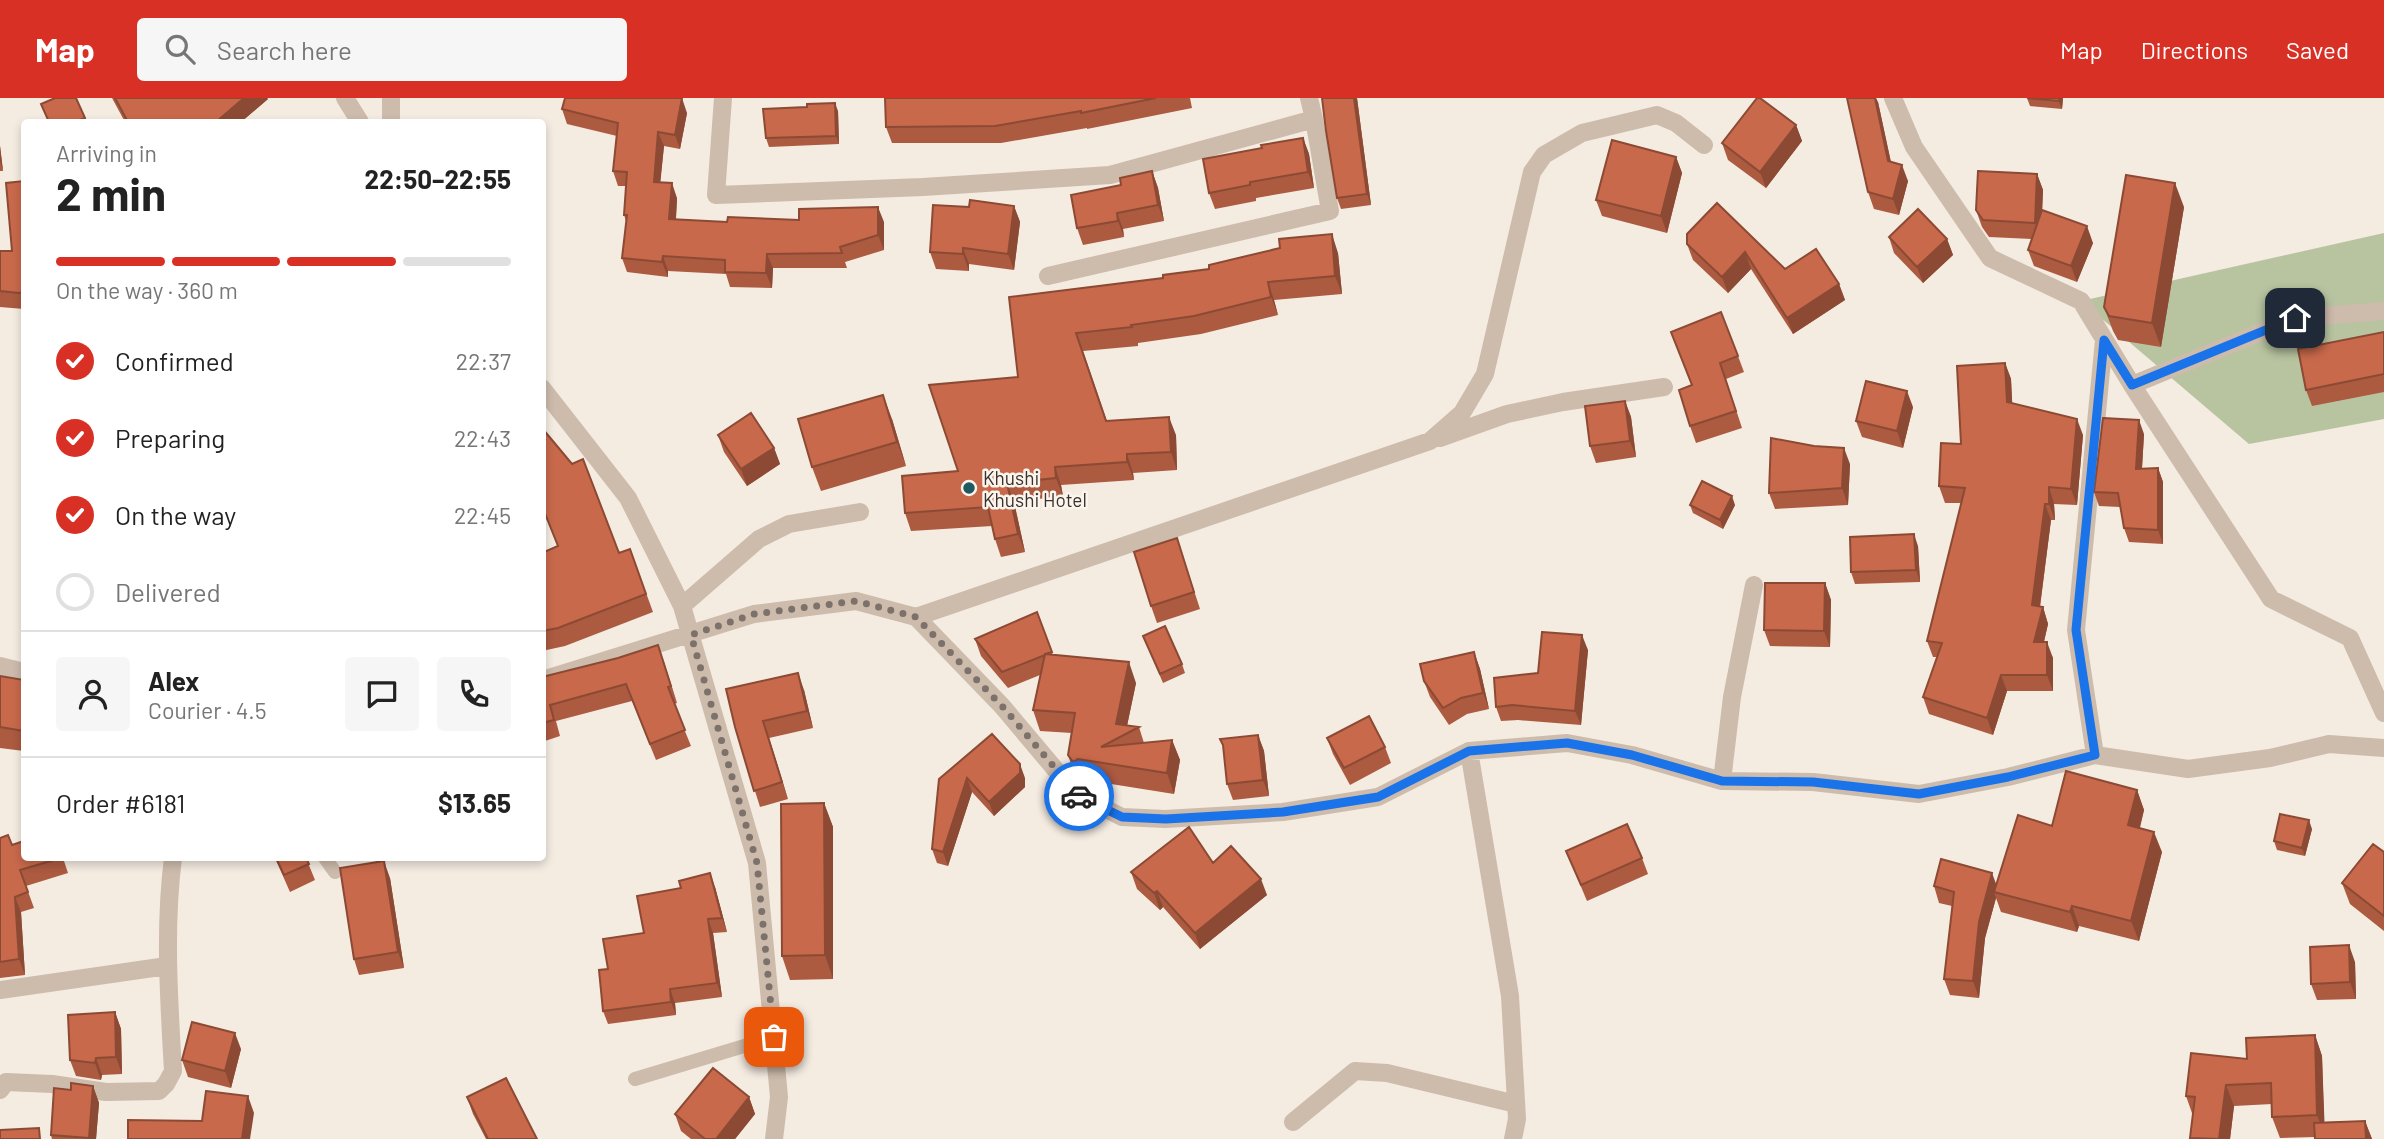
<!DOCTYPE html>
<html lang="en">
<head>
<meta charset="utf-8">
<style>
	:root { --surface:#fff; --page:#f6f6f6; --text:#222; --muted:#767676; --line:#e0e0e0; --accent:#d93025 }
	body { margin:0; font-family:Barlow,sans-serif; background:var(--page); color:var(--text); height:100vh; display:flex; flex-direction:column; font-size:26px; white-space:nowrap }
	* { box-sizing:border-box; margin:0 }
	p { font-size:23px; color:var(--muted) }
	.icon { flex:none; width:38px; height:38px; fill:none; stroke:currentColor; stroke-width:2; stroke-linecap:round; stroke-linejoin:round }
	.map { position:relative; flex:1; overflow:hidden }
	.side { position:absolute; left:21px; top:21px; width:525px; height:742px; display:flex; flex-direction:column; background:var(--surface); border-radius:7px; box-shadow:0 4px 10px #0003 }
	.side>* { flex:none }
	.pin { position:absolute; display:grid; place-items:center; width:60px; height:60px; color:#fff; margin:-30px; border-radius:14px; box-shadow:0 4px 10px #0006 }
	.courier { position:absolute; display:grid; place-items:center; width:70px; height:70px; margin:-35px; border:5px solid #1a73e8; border-radius:50%; background:#fff; color:#222; box-shadow:0 2px 9px #0007 }
	.head em { font-style:normal; font-weight:700 }
	.head div { display:flex; flex-direction:column-reverse }
	.head { display:flex; align-items:center; justify-content:space-between; height:119px; padding:0 35px }
	h1 { font-size:46px; font-weight:700; line-height:52px }
	.bar { display:grid; grid-template-columns:repeat(4,1fr); gap:10px 7px; align-content:center; height:84px; padding:0 35px }
	.bar i { height:9px; border-radius:5px; background:var(--line) }
	.bar .active { background:var(--accent) }
	.bar p { grid-column:span 4 }
	.line { display:flex; align-items:center; gap:18px; padding:0 35px; border-top:2px solid var(--line) }
	.line div { flex:1 }
	.round { display:grid; place-items:center; flex:none; width:74px; height:74px; border-radius:7px; background:var(--page) }
	ol { padding:0 35px; list-style:none }
	li { display:flex; align-items:center; gap:21px; height:77px }
	li p { margin-inline-start:auto }
	li .icon { padding:7px; border-radius:50%; background:var(--accent); color:#fff; stroke-width:4 }
	li:last-child { color:var(--muted) }
	li i { width:38px; height:38px; border:4px solid var(--line); border-radius:50% }
	header { display:flex; align-items:center; gap:42px; box-sizing:border-box; height:98px; padding:0 35px; background:var(--accent); color:#fff }
	header strong { font-size:33px }
	nav { display:flex; gap:38px; margin-inline-start:auto; font-size:24px }
	.search { width:490px; height:63px; background:var(--page); display:flex; align-items:center; gap:18px; box-sizing:border-box; padding:0 24px; border-radius:7px; color:var(--muted); font-size:26px }
	.map>svg:first-child { display:block }
	.green { fill:#b8c4a0 }
	.lines { fill:none; stroke-linecap:round; stroke-linejoin:round }
	.service { stroke:#cdbbac; stroke-width:14 }
	.minor { stroke:#cdbbac; stroke-width:18 }
	.wall { fill:#ac5a40 }
	.shaded-wall { fill:#8c4a34 }
	.building { fill:#c8694b; stroke:#8c4a34; stroke-width:2 }
	.done { stroke:#7c716b; stroke-width:7; stroke-dasharray:0 12.6 }
	.route { stroke:#1a73e8; stroke-width:9 }
	.poi-dot { fill:#1f5a5e; stroke:#fbf5ee; stroke-width:2.5 }
	.labels { text-anchor:middle; dominant-baseline:central; stroke-width:5; stroke-linejoin:round; paint-order:stroke }
	.poi-label { font-size:19px; fill:#3b302b; stroke:#fbf5ee; text-anchor:start }
</style>
</head>
<body>
<header>
<strong>Map</strong>
<div class="search"><svg class="icon" aria-label="search" viewBox="0 0 24 24"><circle cx="10" cy="10" r="6"/><path d="M15 15l6 6"/></svg>Search here</div>
<nav><a>Map</a><a>Directions</a><a>Saved</a></nav>
</header>
<div class="map">
<svg width="2384" height="1041" viewBox="0 0 2384 1041">
	<rect width="100%" height="100%" fill="#f4ebe1"/>
	<!-- green -->
	<path class="green" d="M2384,135V321L2249,346L2081,203Z"/>
	<g class="lines">
		<!-- service -->
		<path class="service" d="M325,760L335,774
			M635,981L774,939"/>
		<!-- minor -->
		<path class="minor" d="M345,0L360,24
			M723,0L716,97L923,89L1110,77L1314,21L1309,0
			M1893,0L1914,49L1990,160L2081,203L2132,287L2271,501L2350,540L2384,615
			M391,24V0
			M1048,178L1330,113L1314,21
			M2132,287L2295,220L2384,213
			M542,290L628,400L682,508L757,765L779,999L774,1041
			M1440,340L1507,316L1563,304L1664,289
			M682,508L759,441L789,426L860,414
			M916,519L1430,343L1462,315L1485,276L1532,74L1544,57L1582,35L1657,17L1676,25L1704,47
			M0,568L24,574
			M542,582L754,516L856,503L916,519L1002,608L1076,696L1122,719L1165,721L1283,714L1378,699L1469,653L1567,645L1632,657L1722,683L1813,684L1919,696L2008,679L2095,657L2188,671L2270,660L2329,646L2384,650
			M1469,653L1510,898L1517,1021L1513,1041
			M2095,657L2076,532L2104,242
			M1722,683L1732,599L1754,487
			M0,892L167,868
			M0,992L6,984L52,986L106,994L159,993L166,986L173,973C169,902 164,830 173,760
			M1293,1024L1355,973L1387,975L1516,1006"/>
	</g>
	<!-- wall -->
	<path class="wall" d="M76,0L87,24H49L41,6Z
		M112,0H267L268,1L241,24H125Z
		M885,0H1190L1192,10L1087,31V30L1001,45H892L886,29Z
		M1322,0H1357L1371,107L1341,111L1337,100Z
		M2027,0H2063L2062,11L2030,8Z
		M1878,4L1891,64L1908,83L1899,117L1874,111L1868,94Z
		M562,11L687,15L680,51L664,48L660,84L677,100L676,121L727,124H884V152L845,164L847,170H773L772,190L730,189L726,176L668,173V179L627,174L622,160L626,123L624,117L626,88H618L613,73L617,38L567,26Z
		M838,13L839,46L769,49L766,40Z
		M1796,27L1802,43L1766,90L1728,62L1722,45Z
		M1303,40L1309,56L1314,90L1256,100V103L1215,111L1209,95L1262,50Z
		M0,48L3,73H0Z
		M1676,59L1682,75L1667,135L1602,118L1596,102Z
		M1152,73L1158,90L1164,123L1123,131L1124,139L1083,147L1077,130L1121,87Z
		M2037,76L2043,92L2042,113L2093,145L2077,184L2034,168L2028,152L2032,141L1989,139L1982,129L1976,112Z
		M24,83V211L0,209V153H12Z
		M1717,105L1785,171L1839,186L1845,202L1793,236L1751,171L1728,195L1693,162L1687,146Z
		M1014,108L1020,124L1014,172L969,166V173L936,171L930,154L969,109Z
		M2184,109L2161,249L2118,242L2113,233L2104,209Z
		M1889,139L1947,141L1953,157L1923,185L1894,155Z
		M1338,155L1342,196L1274,202L1278,217L1201,236L1138,245V248L1083,253L1107,323L1176,337L1177,372L1133,375L1134,382L1061,387L1063,398L1014,404L1025,454L1001,459L995,441L992,428L911,433L905,415L958,373L1018,279L1009,199L1163,180Z
		M1671,234L1738,258L1744,274L1726,281L1742,330L1696,345L1690,328L1692,288Z
		M2384,234V294L2312,308L2306,292Z
		M2005,265L2011,281L2012,305L2083,337L2077,407L2054,406L2055,422H2051L2040,509H2043L2048,526L2044,544L2053,560V593H2007L1993,637L1929,616L1923,599L1937,559H1933L1927,543L1961,405H1945L1939,388Z
		M1625,303L1631,319L1636,359L1596,365L1590,348Z
		M1913,309L1903,350L1862,339L1856,323Z
		M892,321L906,368L821,393L812,369Z
		M2144,336L2142,371L2158,370L2163,384V446L2129,444L2124,430L2120,409L2099,408L2094,394Z
		M718,337L774,350L780,366L747,388L724,354Z
		M1850,366L1848,407L1775,411L1769,395Z
		M1690,407H1735L1723,431L1693,415Z
		M1177,440L1200,511L1157,525L1151,508Z
		M557,448L619,455L630,451L653,514L565,548L542,553V455Z
		M1918,448L1920,484L1855,486L1851,474Z
		M1825,485L1831,502L1830,549L1770,548L1764,532Z
		M1037,514L1053,557L1136,585L1127,628L1139,629L1144,645L1172,642L1180,662L1174,696L1086,682L1081,684L1075,678L1068,657L1072,635L1040,633L1033,612L1040,577L1008,590L981,558L975,541Z
		M1143,538L1182,566L1185,575L1163,585Z
		M658,547L677,605L674,606L691,648L656,662L632,603L556,623L560,638L542,644V579L618,560Z
		M1588,552L1581,627L1518,622L1501,623L1496,609L1538,575Z
		M1474,554L1480,571L1489,611L1467,616L1449,627L1430,599L1424,583Z
		M0,578L24,582V653L0,650Z
		M804,592L813,630L769,640L788,701L760,709L735,629Z
		M1258,637L1264,653L1269,698L1233,702L1227,686Z
		M1327,640L1385,649L1391,665L1350,687L1333,656Z
		M1025,680V689L994,718L972,694L948,768L937,765L932,751L939,681Z
		M2137,692L2144,712L2140,730L2162,754L2139,843L2079,828L2077,834L2001,814L1996,800L1985,840L1979,900L1950,897L1944,881L1952,808L1939,805L1934,788L1996,786L2052,728Z
		M824,705L833,729V881L790,882L782,858Z
		M2312,731L2305,758L2277,752L2274,743Z
		M0,740L12,747L63,760L68,775L26,788L34,810L21,814L25,877L0,880Z
		M1566,753L1642,760L1648,776L1587,803Z
		M2384,754V833L2350,806L2342,785Z
		M275,760H306L315,782L290,794Z
		M1213,765L1267,797L1200,851L1163,809L1160,812L1137,791L1131,774Z
		M390,780L404,870L359,877L354,861Z
		M715,789L727,834L713,835L722,899L675,905L676,917L608,926L603,913L644,835Z
		M2355,864L2356,901L2317,902L2311,886Z
		M115,914L121,931L122,976L102,977L101,982L76,978L70,962Z
		M2315,937L2322,958L2324,1024L2365,1023L2372,1041H2315V1039L2280,1040L2272,1019V1006L2234,1008L2230,1041H2191L2193,1018L2186,998L2247,961Z
		M241,951L231,990L188,979L182,962Z
		M93,988L99,1005L96,1041H52L51,1037L71,992Z
		M467,999L537,1041H486L473,1016Z
		M749,999L755,1016L735,1041H691L681,1033L675,1016Z"/>
	<!-- shaded-wall -->
	<path class="shaded-wall" d="M244,0H267L268,1L241,24H216Z
		M682,0L687,15L680,51L675,37Z
		M1354,0H1357L1371,107L1367,96Z
		M1875,0H1876L1878,4L1894,79L1888,63Z
		M2059,0H2063L2062,11L2059,3Z
		M835,5L838,13L839,46L836,38Z
		M1796,27L1802,43L1766,90L1760,74Z
		M658,34L664,48L659,98L654,84Z
		M1303,40L1309,56L1314,90L1308,74Z
		M0,48L3,73L0,63Z
		M1676,59L1682,75L1667,135L1661,118Z
		M1902,67L1908,83L1899,117L1893,101Z
		M1152,73L1158,90L1164,123L1158,107Z
		M2037,76L2043,92L2041,141L2035,125Z
		M672,85L677,100L675,136L669,121Z
		M2175,85L2184,109L2161,249L2152,225Z
		M1014,108L1020,124L1014,172L1008,156Z
		M878,109L884,124V152L878,137Z
		M1117,115L1123,131L1124,139L1118,123Z
		M2087,128L2093,145L2077,184L2071,168Z
		M1332,136L1338,155L1342,196L1335,178Z
		M1947,141L1953,157L1923,185L1917,169Z
		M963,150L969,166V173L963,156Z
		M1745,154L1751,171L1728,195L1722,179Z
		M767,156L773,170L772,190L766,175Z
		M663,158L668,173V179L662,164Z
		M1268,184L1274,202L1278,217L1271,199Z
		M1839,186L1845,202L1793,236L1787,220Z
		M2005,265L2011,281L2013,320L2007,304Z
		M1907,293L1913,309L1903,350L1897,333Z
		M883,297L892,321L906,368L897,344Z
		M1625,303L1631,319L1636,359L1630,343Z
		M1169,319L1176,337L1177,372L1171,354Z
		M2077,321L2083,337L2077,407L2071,391Z
		M2139,322L2144,336L2141,386L2136,371Z
		M774,350L780,366L747,388L741,371Z
		M1844,350L1850,366L1848,407L1842,390Z
		M1127,356L1133,375L1134,382L1127,364Z
		M1055,369L1061,387L1063,398L1056,380Z
		M2158,370L2163,384V446L2158,432Z
		M1007,385L1014,404L1025,454L1018,436Z
		M2049,389L2054,406L2055,422L2049,406Z
		M1732,398L1735,407L1723,431L1720,422Z
		M2045,406L2051,422L2038,523L2032,507Z
		M1914,436L1918,448L1920,484L1916,472Z
		M1825,485L1831,502L1830,549L1824,533Z
		M2043,509L2048,526L2040,560L2034,544Z
		M1582,537L1588,552L1581,627L1575,613Z
		M2047,544L2053,560V593L2047,577Z
		M658,547L664,564L677,605L671,588Z
		M1474,554L1480,571L1489,611L1483,595Z
		M1129,564L1136,585L1125,637L1116,626Z
		M798,575L804,592L813,630L807,613Z
		M2001,577L2007,593L1993,637L1987,620Z
		M763,623L769,640L788,701L782,684Z
		M1258,637L1264,653L1269,698L1263,682Z
		M1172,642L1180,662L1174,696L1167,675Z
		M1020,666L1025,680V689L994,718L989,704Z
		M967,680L972,694L948,768L943,754Z
		M2137,692L2144,712L2135,747L2128,727Z
		M824,705L833,729V881L825,857Z
		M2309,722L2312,731L2305,758L2302,750Z
		M2154,734L2162,754L2139,843L2131,823Z
		M384,763L390,780L404,870L398,854Z
		M710,775L715,789L727,834L722,820Z
		M1992,775L1998,791L1994,794L1996,800L1985,840L1979,900L1973,883L1979,824Z
		M1261,781L1267,797L1200,851L1195,835Z
		M1157,793L1163,809L1160,812L1154,795Z
		M15,799L21,814L25,877L19,861Z
		M2072,808L2079,828L2077,834L2070,814Z
		M708,821L713,835L722,899L717,885Z
		M2349,847L2355,864L2356,901L2350,884Z
		M670,891L675,905L676,917L671,904Z
		M115,914L121,931L122,976L116,959Z
		M235,935L241,951L231,990L225,973Z
		M2315,937L2322,958L2325,1038L2317,1017Z
		M96,960L102,977L101,982L95,965Z
		M2226,987L2234,1008L2230,1041H2219Z
		M93,988L99,1005L96,1041H89Z
		M248,998L254,1015L250,1041H242Z
		M749,999L755,1016L735,1041H716Z
		M2365,1023L2372,1041H2366Z"/>
	<!-- building -->
	<path class="building" d="M55,0H76L85,20L75,24H49L41,6Z
		M115,0H244L216,24H128Z
		M565,0H682L675,37L658,34L654,84L672,85L669,121L727,124L728,119L799,122V111L878,109V137L840,149L842,155L767,156L766,175L725,174V162L663,158L662,164L622,160L627,117H624L627,74L613,73L618,25L562,11Z
		M885,0H1156L1081,15V13L995,28L886,29Z
		M1322,0H1354L1367,96L1337,100L1326,33Z
		M1757,0H1760L1796,27L1760,74L1722,45Z
		M1847,0H1875L1888,63L1902,67L1893,101L1868,94Z
		M2027,0H2059V3Z
		M835,5L836,38L766,40L763,11L807,9V6Z
		M1303,40L1308,74L1250,84V87L1209,95L1203,61L1262,50L1261,47Z
		M1612,42L1676,59L1661,118L1596,102Z
		M1152,73L1158,107L1117,115L1118,123L1077,130L1071,97L1121,87L1120,80Z
		M1978,73L2037,76L2035,125L1983,122L1976,112Z
		M2126,77L2175,85L2152,225L2109,218L2104,209Z
		M24,83V194L19,195L0,193V153H12L6,85Z
		M970,102L1014,108L1008,156L963,150V156L930,154L933,107L969,109Z
		M1717,105L1785,171L1816,151L1839,186L1787,220L1745,154L1722,179L1687,146V136Z
		M1918,111L1947,141L1917,169L1889,139Z
		M2042,112L2087,128L2071,168L2028,152Z
		M1332,136L1335,178L1268,184L1271,199L1194,218L1131,227L1132,229L1076,235L1106,323L1169,319L1171,354L1127,356V364L1055,369L1056,380L1007,385L1018,436L995,441L988,409L905,415L902,378L958,373L929,287L1018,279L1009,199L1163,180V177L1209,171V167L1280,150L1279,141Z
		M1721,214L1738,258L1720,265L1736,313L1690,328L1679,292L1692,287L1671,234Z
		M2384,234V276L2306,292L2298,251Z
		M2005,265L2007,304L2077,321L2071,391L2049,389V406H2045L2032,507L2043,509L2034,544H2047V577H2001L1987,620L1923,599L1942,545L1927,543L1965,390L1939,388L1941,345L1961,346L1957,268Z
		M1866,283L1907,293L1897,333L1856,323Z
		M883,297L897,344L812,369L798,321Z
		M1625,303L1630,343L1590,348L1585,308Z
		M751,315L774,350L741,371L718,337Z
		M2103,320L2139,322L2136,371L2158,370V432L2124,430L2118,395L2094,394Z
		M542,330L572,366L583,361L619,455L630,451L646,496L558,530L542,533V455L558,448L542,408Z
		M1771,340L1814,348L1844,350L1842,390L1769,395Z
		M1702,383L1732,398L1720,422L1690,407Z
		M1914,436L1916,472L1851,474L1850,439Z
		M1177,440L1194,494L1151,508L1134,454Z
		M1765,485H1825L1824,533L1764,532Z
		M1037,514L1052,554L1045,556V557L1002,574L975,541Z
		M1165,528L1182,566L1160,576L1143,538Z
		M1542,534L1582,537L1575,613L1512,607L1496,609L1494,580L1538,575Z
		M658,547L671,588L668,589L685,632L650,646L626,586L550,607L554,622L542,625V579L618,560Z
		M1474,554L1483,595L1461,600L1443,610L1424,583L1420,566Z
		M1045,556L1129,564L1116,626L1139,629L1101,649L1172,642L1167,675L1078,661L1073,664L1068,657L1075,615L1033,612Z
		M798,575L807,613L763,623L782,684L754,693L735,629L726,591Z
		M0,578L24,582V633L0,629Z
		M1369,618L1385,649L1344,670L1327,640Z
		M992,636L1020,666V675L989,704L967,680L943,754L932,751L939,681Z
		M1258,637L1263,682L1227,686L1223,647L1220,641Z
		M2066,673L2137,692L2128,727L2154,734L2131,823L2072,808L2070,814L1994,794L2018,717L2052,728Z
		M824,705L825,857L782,858L781,706Z
		M2280,716L2309,722L2302,750L2274,743Z
		M1627,726L1642,760L1581,787L1566,753Z
		M1189,729L1213,765L1231,748L1261,781L1195,835L1157,793L1154,795L1131,774Z
		M8,737L12,747L24,743V760H61L20,772L28,794L15,799L19,861L0,864V740Z
		M2373,746L2384,754V818L2342,785Z
		M276,760H306L309,766L284,777Z
		M1941,761L1992,775L1979,824L1973,883L1944,881L1954,794L1934,788Z
		M384,763L398,854L354,861L340,770Z
		M710,775L722,820L708,821L717,885L670,891L671,904L603,913L599,872L608,871L603,841L644,835L637,798L681,790L679,783Z
		M2349,847L2350,884L2311,886L2310,849Z
		M115,914L116,959L96,960L95,965L70,962L68,917Z
		M192,924L235,935L225,973L182,962Z
		M2315,937L2317,1017L2272,1019L2271,985L2226,987L2219,1041L2190,1040L2195,999L2186,998L2191,955L2247,961L2246,940Z
		M713,970L749,999L716,1041H705L675,1016Z
		M506,980L537,1041H488L467,999Z
		M71,985L93,988L89,1040L51,1037L54,990L71,992Z
		M206,993L248,998L242,1041H128V1022L202,1023Z
		M2365,1023L2366,1041H2315L2314,1025Z
		M39,1030L40,1041H0V1032Z"/>
	<g class="lines">
		<!-- done -->
		<path class="done" d="M774,939L757,765L691,537L754,516L856,503L916,519L1002,608L1079,698"/>
		<!-- route -->
		<path class="route" d="M1079,698L1122,719L1166,721L1283,714L1378,699L1469,653L1567,645L1632,657L1722,683L1813,684L1919,696L2008,679L2095,657L2076,532L2104,242L2132,287L2295,220"/>
	</g>
	<!-- markers -->
	<circle class="poi-dot" cx="969" cy="390" r="7"/>
	<g class="labels">
		<!-- poi labels -->
		<g class="poi-label">
			<text x="983" y="379">Khushi<tspan x="983" dy="22">Khushi Hotel</tspan></text>
		</g>
	</g>
</svg>
<div class="pin" style="left:774px;top:939px;background:#ea580c"><svg class="icon" aria-label="bag" viewBox="0 0 24 24"><path d="M5 8h14l-1 12H6zM9 8a3 3 0 0 1 6 0"/></svg></div>
<div class="pin" style="left:2295px;top:220px;background:#1f2937"><svg class="icon" aria-label="home" viewBox="0 0 24 24"><path d="M3 11l9-7 9 7M6 9v11h12V9"/></svg></div>
<div class="courier" style="left:1079px;top:698px"><svg class="icon" aria-label="car" viewBox="0 0 24 24"><path d="M5 17H2v-5l4-1 3-4h7l3 4 3 1v5h-3M9 17h6M6 11h13"/><circle cx="7" cy="17" r="2"/><circle cx="17" cy="17" r="2"/></svg></div>
<section class="side">
<div class="head"><div><h1>2 min</h1><p>Arriving in</p></div><em>22:50–22:55</em></div>
<div class="bar"><i class="active"></i><i class="active"></i><i class="active"></i><i></i><p>On the way · 360 m</p></div>
<ol>
<li><svg class="icon" aria-label="check" viewBox="0 0 24 24"><path d="M5 12l5 5 9-10"/></svg>Confirmed<p>22:37</p></li>
<li><svg class="icon" aria-label="check" viewBox="0 0 24 24"><path d="M5 12l5 5 9-10"/></svg>Preparing<p>22:43</p></li>
<li><svg class="icon" aria-label="check" viewBox="0 0 24 24"><path d="M5 12l5 5 9-10"/></svg>On the way<p>22:45</p></li>
<li><i></i>Delivered</li>
</ol>
<div class="line" style="height:126px"><a class="round"><svg class="icon" aria-label="person" viewBox="0 0 24 24"><circle cx="12" cy="8" r="4"/><path d="M4 21q1-7 8-7t8 7"/></svg></a><div><b>Alex</b><p>Courier · 4.5</p></div><a class="round"><svg class="icon" aria-label="chat" viewBox="0 0 24 24"><path d="M4 5h16v11H9l-5 4z"/></svg></a><a class="round"><svg class="icon" aria-label="phone" viewBox="0 0 24 24"><path d="M5 4h4l2 5-3 2q2 4 5 5l2-3 5 2v4C11 20 4 13 5 4z"/></svg></a></div>
<div class="line" style="height:91px"><div>Order #6181</div><b>$13.65</b></div>
</section>
</div>
</body>
</html>
